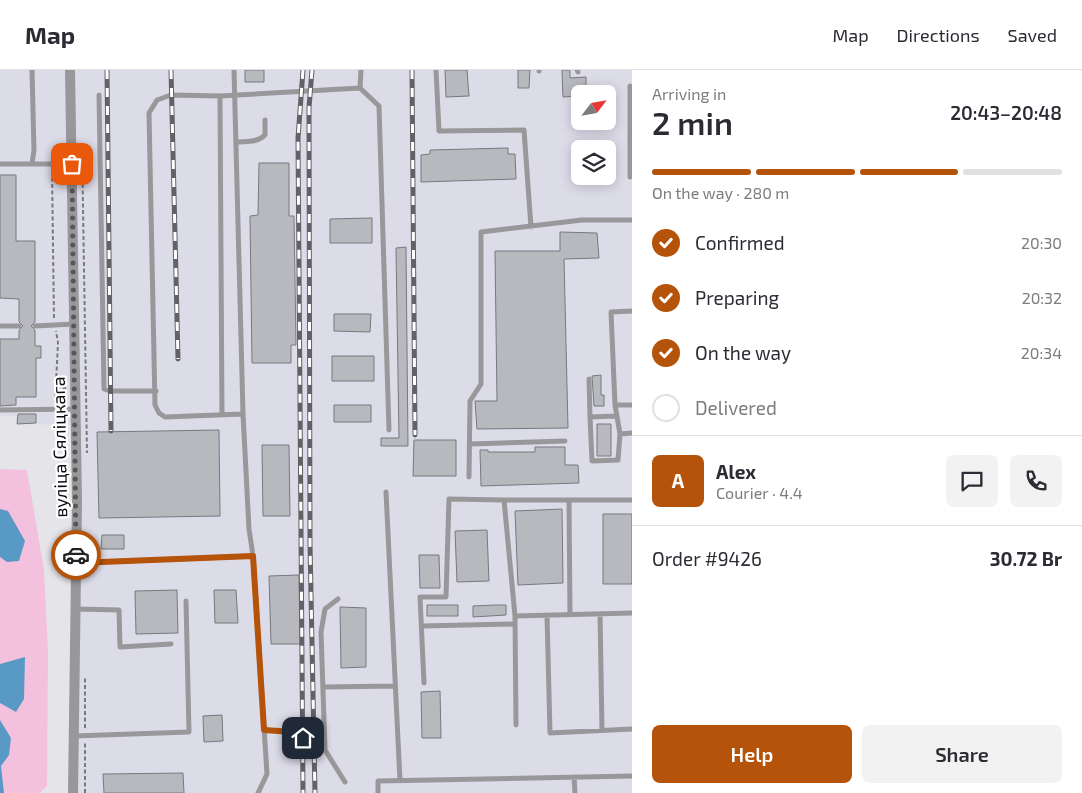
<!DOCTYPE html>
<html lang="en">
<head>
<meta charset="utf-8">
<style>
	:root { --surface:#fff; --page:#f2f2f3; --text:#2b2b33; --muted:#7c7c81; --line:#e1e1e2; --accent:#b45309 }
	body { margin:0; font-family:"Exo 2",sans-serif; background:var(--page); color:var(--text); height:100vh; display:flex; flex-direction:column; font-size:19px; white-space:nowrap }
	* { box-sizing:border-box; margin:0 }
	p { font-size:16px; color:var(--muted) }
	.icon { flex:none; width:28px; height:28px; fill:none; stroke:currentColor; stroke-width:2; stroke-linecap:round; stroke-linejoin:round }
	.map { position:relative; flex:1; overflow:hidden }
	.details { display:flex; flex-direction:column; background:var(--surface); width:450px }
	.details>* { flex:none }
	.needle { width:32px; rotate:59deg }
	.fabs { position:absolute; left:571px; top:15px; display:grid; gap:10px }
	.fabs a { display:grid; place-items:center; width:45px; height:45px; border-radius:8px; background:var(--surface); box-shadow:0 2px 12px #0003; font-size:25px }
	.pin { position:absolute; display:grid; place-items:center; width:42px; height:42px; color:#fff; margin:-21px; border-radius:10px; box-shadow:0 2px 8px #0006 }
	.courier { position:absolute; display:grid; place-items:center; width:50px; height:50px; margin:-25px; border:4px solid #b45309; border-radius:50%; background:#fff; color:#222; box-shadow:0 1px 6px #0007 }
	.headline em { font-style:normal; font-weight:600 }
	.headline div { display:flex; flex-direction:column-reverse }
	.headline { display:flex; align-items:center; justify-content:space-between; height:85px; padding:0 20px }
	h1 { font-size:32px; font-weight:600; line-height:38px }
	.bar { display:grid; grid-template-columns:repeat(4,1fr); gap:8px 5px; align-content:center; height:60px; padding:0 20px }
	.bar i { height:6px; border-radius:4px; background:var(--line) }
	.bar .on { background:var(--accent) }
	.bar p { grid-column:span 4 }
	.line { display:flex; align-items:center; gap:12px; padding:0 20px; border-top:1px solid var(--line) }
	.line div { flex:1 }
	.round { display:grid; place-items:center; flex:none; width:52px; height:52px; border-radius:8px; background:var(--page) }
	ol { padding:0 20px; list-style:none }
	li { display:flex; align-items:center; gap:15px; height:55px }
	li p { margin-inline-start:auto }
	li .icon { padding:5px; border-radius:50%; background:var(--accent); color:#fff; stroke-width:4 }
	li:last-child { color:var(--muted) }
	li i { width:28px; height:28px; border:2px solid var(--line); border-radius:50% }
	.action { display:flex; gap:10px; margin-top:auto; padding:10px 20px }
	.action a { flex:1; height:58px; border-radius:8px; background:var(--accent); color:#fff; font-size:20px; font-weight:600; line-height:58px; text-align:center }
	.action a+a { background:var(--page); color:var(--text) }
	header { display:flex; align-items:center; gap:30px; box-sizing:border-box; height:70px; padding:0 25px; background:var(--surface); border-bottom:1px solid var(--line) }
	header strong { font-size:24px }
	nav { display:flex; gap:28px; margin-inline-start:auto; font-size:18px }
	main { display:flex; flex:1; min-height:0 }
	.map>svg:first-child { display:block }
	.built { fill:#dcdbe8; fill-rule:evenodd }
	.green { fill:#f3c1de }
	.water { fill:#5999c6 }
	.building { fill:#b7b9be; stroke:#77797d }
	.lines { fill:none; stroke-linecap:round; stroke-linejoin:round }
	.path { stroke:#79797d; stroke-width:2; stroke-dasharray:4 2.5; stroke-linecap:butt }
	.service { stroke:#999799; stroke-width:5 }
	.minor { stroke:#999799; stroke-width:10 }
	.rail-casing { stroke:#626266; stroke-width:5 }
	.rail { stroke:#fff; stroke-width:3; stroke-dasharray:9; stroke-linecap:butt }
	.done { stroke:#57575a; stroke-width:5; stroke-dasharray:0 9 }
	.route { stroke:#b45309; stroke-width:6 }
	.labels { text-anchor:middle; dominant-baseline:central; stroke-width:4.5; stroke-linejoin:round; paint-order:stroke }
	.street-label { font-size:18px; fill:#0b0b0d; stroke:#fff }
</style>
</head>
<body>
<header>
<strong>Map</strong>
<nav><a>Map</a><a>Directions</a><a>Saved</a></nav>
</header>
<main>
<div class="map">
<svg width="632" height="723" viewBox="0 0 632 723">
	<rect width="100%" height="100%" fill="#e4e4e9"/>
	<!-- built -->
	<path class="built" d="M0,0H632V723H77L80,355L17,354V346H0ZM580,24H608V51H580ZM580,79H608V106H580Z"/>
	<!-- green -->
	<path class="green" d="M0,399L27,400L44,500L48,581L47,716L40,723H0Z"/>
	<!-- water -->
	<path class="water" d="M0,439L8,441L25,471L19,491L7,492L0,487Z
		M25,587L24,629L16,642L0,633V594Z
		M0,650L11,668L9,685L1,696L4,723H0Z"/>
	<!-- building -->
	<path class="building" d="M245,0H264V12H245Z
		M445,0H467L469,26L446,27Z
		M518,0H530L529,18H518Z
		M562,0H570V8L586,7V24H580V26L563,27Z
		M508,78V84H515L516,109L421,112V85L430,84V80Z
		M259,93H289V146H294L296,275H291V293H252L250,146L258,145Z
		M0,105H16V171H35V252L31,256L35,260V276H41V288H36V327H16V335L0,336V269H19V260L23,256L19,252V229L0,228Z
		M372,148V173H330V149Z
		M560,162L597,163L599,188L564,189L568,358L477,359L475,331H497L495,181H560Z
		M406,177L408,376H381V368H399L396,178Z
		M334,244H371L370,262L334,261Z
		M332,286H374V311H332Z
		M601,305V325H604V336H594L592,306Z
		M334,335H371V352H334Z
		M18,344H36V353L17,354Z
		M597,354H611V386H597Z
		M219,360L220,446L99,448L97,362Z
		M414,370H456V406H413Z
		M262,375H289L290,446H263Z
		M535,377H565V395H578L579,413L481,416L480,380H488V382H535Z
		M562,439L563,513L518,515L515,441Z
		M603,444H632V514H603Z
		M487,460L489,511L457,512L455,461Z
		M102,465H124V479H101Z
		M419,485H439L440,518H420Z
		M299,505L300,574H271L269,506Z
		M177,520L178,563L136,564L135,521Z
		M214,520H236L238,553H215Z
		M427,535H458V546H427Z
		M496,535H506V545L473,547V536Z
		M340,537L366,538V597L341,598Z
		M440,621L441,668H422L421,622Z
		M222,645L223,671L204,672L203,646Z
		M183,703L184,723H104L103,704Z"/>
	<g class="lines">
		<!-- path -->
		<path class="path" d="M82,75L87,383
			M52,101L54,249
			M56,318H66
			M55,333L58,273L56,261
			M85,658V608
			M85,723V673"/>
		<!-- service -->
		<path class="service" d="M32,0L34,80L32,94
			M436,0L439,61L524,60L531,157
			M539,0V1
			M577,0L578,2
			M630,16V107L632,106
			M360,18L361,0
			M99,25L104,319L110,321H156
			M220,26L222,345
			M236,72C247,71 257,73 265,65V50
			M0,94H72
			M632,241L611,242L615,335L620,364L632,363
			M0,256H19
			M35,256L74,254
			M589,309L590,347
			M615,335H632
			M0,340L75,339
			M243,344L165,347L159,343L155,335L149,43L157,30L171,25L220,26L360,18L379,36L389,360
			M616,346L590,347L592,391L618,390L620,364
			M470,374L565,371
			M469,407L470,331L481,314V162L582,150H632
			M386,422L400,711
			M569,430L570,545
			M632,430H504L515,546L632,543
			M253,486L267,704L258,723
			M77,493L253,486L249,459L243,344L234,0
			M76,539L119,540L120,577L171,574
			M600,544L602,660
			M547,545L550,663L632,659
			M515,546L516,655
			M422,556L515,554
			M424,613L420,527H446L449,429L504,430
			M323,617L395,616
			M264,660L293,662L325,680L345,712
			M74,666L189,662L186,531
			M325,680L321,562L325,539L338,529
			M574,707L575,723
			M378,723V711L632,706"/>
		<!-- minor -->
		<path class="minor" d="M70,0L77,430L73,723"/>
		<defs>
			<path id="rail" d="M107,0L111,361
				M171,0L178,289
				M303,0L298,68L303,723
				M312,0L309,38L310,474L315,723
				M412,0L415,365"/>
		</defs>
		<!-- rail casing -->
		<use href="#rail" class="rail-casing"/>
		<!-- rail -->
		<use href="#rail" class="rail"/>
	</g>
	<g class="lines">
		<!-- done -->
		<path class="done" d="M72,94L76,485"/>
		<!-- route -->
		<path class="route" d="M76,485V493L253,486L264,660L293,662L303,668"/>
	</g>
	<g class="labels">
		<!-- street labels -->
		<g class="street-label">
			<text transform="translate(59 377) rotate(-91)">вуліца Сяліцкага</text>
		</g>
	</g>
</svg>
<div class="fabs">
<a><svg class="needle" viewBox="-14 -14 28 28"><path d="M0-13l5 13h-10z" fill="#e53935"/><path d="M0 13l5-13h-10z" fill="#7c7c81"/></svg></a>
<a><svg class="icon" aria-label="layers" viewBox="0 0 24 24"><path d="M12 4l9 5-9 5-9-5zM3 14l9 5 9-5"/></svg></a>
</div>
<div class="pin" style="left:72px;top:94px;background:#ea580c"><svg class="icon" aria-label="bag" viewBox="0 0 24 24"><path d="M5 8h14l-1 12H6zM9 8a3 3 0 0 1 6 0"/></svg></div>
<div class="pin" style="left:303px;top:668px;background:#1f2937"><svg class="icon" aria-label="home" viewBox="0 0 24 24"><path d="M3 11l9-7 9 7M6 9v11h12V9"/></svg></div>
<div class="courier" style="left:76px;top:485px"><svg class="icon" aria-label="car" viewBox="0 0 24 24"><path d="M5 17H2v-5l4-1 3-4h7l3 4 3 1v5h-3M9 17h6M6 11h13"/><circle cx="7" cy="17" r="2"/><circle cx="17" cy="17" r="2"/></svg></div>
</div>
<section class="details">
<div class="headline"><div><h1>2 min</h1><p>Arriving in</p></div><em>20:43–20:48</em></div>
<div class="bar"><i class="on"></i><i class="on"></i><i class="on"></i><i></i><p>On the way · 280 m</p></div>
<ol>
<li><svg class="icon" aria-label="check" viewBox="0 0 24 24"><path d="M5 12l5 5 9-10"/></svg>Confirmed<p>20:30</p></li>
<li><svg class="icon" aria-label="check" viewBox="0 0 24 24"><path d="M5 12l5 5 9-10"/></svg>Preparing<p>20:32</p></li>
<li><svg class="icon" aria-label="check" viewBox="0 0 24 24"><path d="M5 12l5 5 9-10"/></svg>On the way<p>20:34</p></li>
<li><i></i>Delivered</li>
</ol>
<div class="line" style="height:90px"><b class="round" style="background:var(--accent);color:#fff">A</b><div><b>Alex</b><p>Courier · 4.4</p></div><a class="round"><svg class="icon" aria-label="chat" viewBox="0 0 24 24"><path d="M4 5h16v11H9l-5 4z"/></svg></a><a class="round"><svg class="icon" aria-label="phone" viewBox="0 0 24 24"><path d="M5 4h4l2 5-3 2q2 4 5 5l2-3 5 2v4C11 20 4 13 5 4z"/></svg></a></div>
<div class="line" style="height:65px"><div>Order #9426</div><b>30.72 Br</b></div>
<div class="action"><a>Help</a><a>Share</a></div>
</section>
</main>
</body>
</html>
